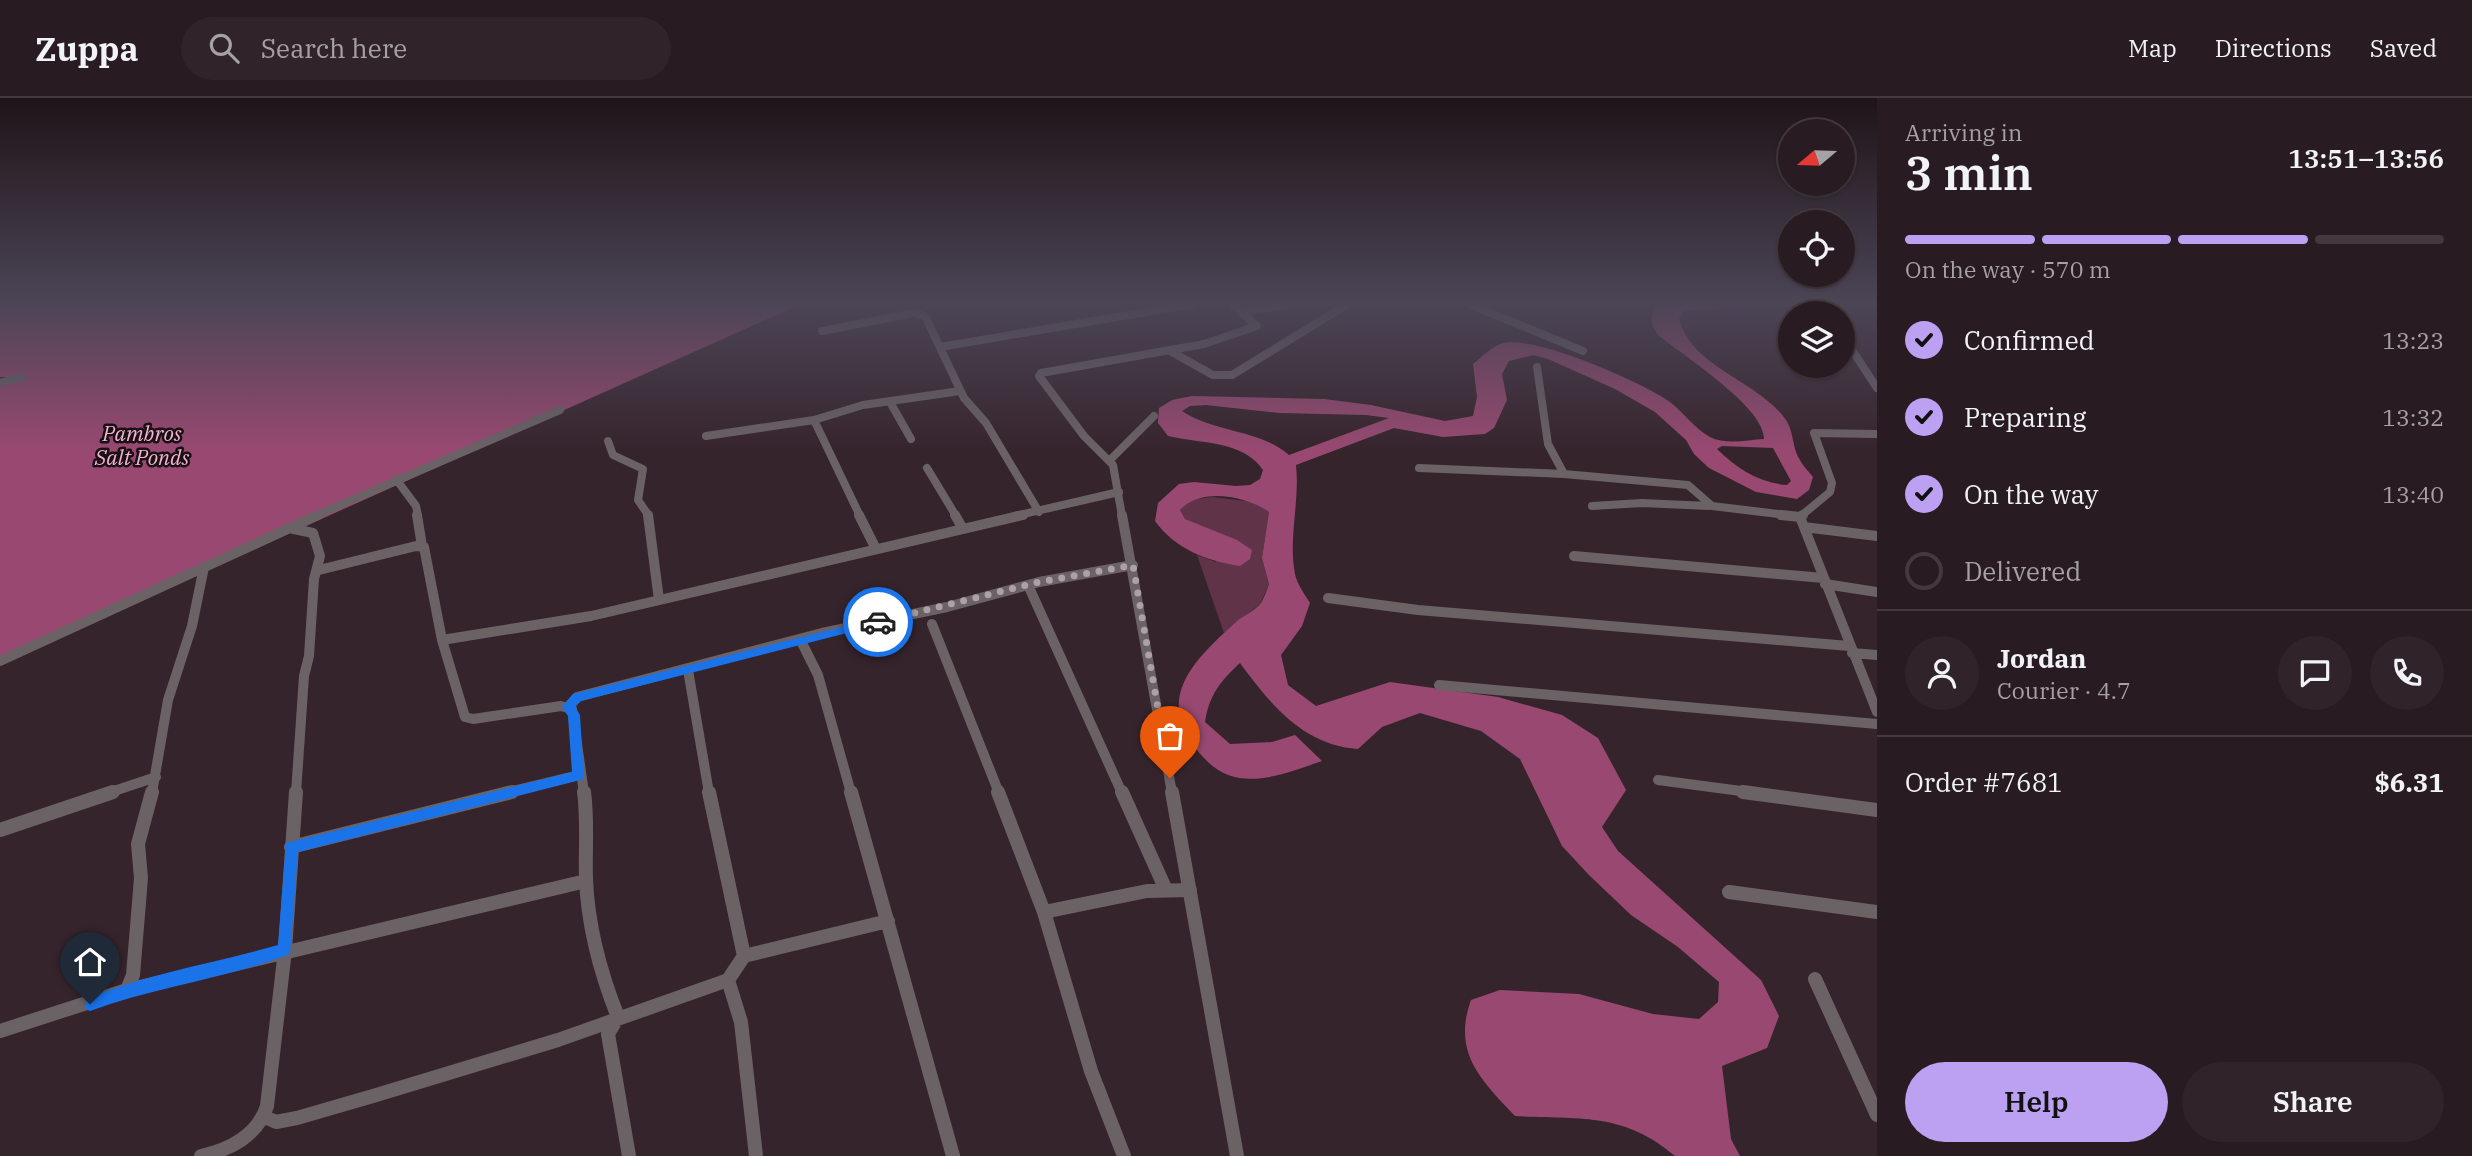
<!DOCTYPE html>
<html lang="en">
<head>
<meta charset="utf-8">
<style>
	:root { --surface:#281b21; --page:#30242a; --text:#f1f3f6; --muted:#a5a1a5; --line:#44393f; --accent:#bca0f2 }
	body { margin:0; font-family:"IBM Plex Serif",serif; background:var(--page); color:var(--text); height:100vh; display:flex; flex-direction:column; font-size:26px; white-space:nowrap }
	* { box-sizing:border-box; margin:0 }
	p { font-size:23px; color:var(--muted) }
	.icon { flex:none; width:38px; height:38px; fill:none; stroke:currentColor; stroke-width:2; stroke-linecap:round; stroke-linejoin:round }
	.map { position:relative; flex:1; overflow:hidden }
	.panel { display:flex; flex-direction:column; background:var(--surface); width:595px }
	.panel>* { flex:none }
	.needle { width:46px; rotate:251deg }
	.controls { position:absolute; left:1778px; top:21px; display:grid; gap:14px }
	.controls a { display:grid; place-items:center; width:77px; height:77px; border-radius:50%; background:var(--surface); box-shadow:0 2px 5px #0004,0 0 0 2px var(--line); font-size:35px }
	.pin { position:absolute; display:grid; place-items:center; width:60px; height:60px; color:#fff; margin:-72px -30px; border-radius:50% 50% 50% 0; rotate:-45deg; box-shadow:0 0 7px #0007 }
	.pin .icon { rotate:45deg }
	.courier { position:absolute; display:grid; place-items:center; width:70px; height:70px; margin:-35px; border:5px solid #1a73e8; border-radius:50%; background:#fff; color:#222; box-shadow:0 2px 9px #0007 }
	.headline em { font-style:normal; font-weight:600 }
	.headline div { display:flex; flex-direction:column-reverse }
	.headline { display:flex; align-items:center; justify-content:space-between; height:119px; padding:0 28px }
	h1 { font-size:46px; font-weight:600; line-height:52px }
	.bar { display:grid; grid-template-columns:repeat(4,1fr); gap:10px 7px; align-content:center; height:84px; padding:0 28px }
	.bar i { height:9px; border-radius:5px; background:var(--line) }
	.bar .selected { background:var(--accent) }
	.bar p { grid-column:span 4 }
	.line { display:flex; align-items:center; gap:18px; padding:0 28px; border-top:2px solid var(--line) }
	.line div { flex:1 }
	.round { display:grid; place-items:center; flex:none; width:74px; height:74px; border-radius:37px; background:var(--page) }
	ol { padding:0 28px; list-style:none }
	li { display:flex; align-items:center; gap:21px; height:77px }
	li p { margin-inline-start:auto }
	li .icon { padding:7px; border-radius:50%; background:var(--accent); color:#111; stroke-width:4 }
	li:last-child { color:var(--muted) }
	li i { width:38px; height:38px; border:4px solid var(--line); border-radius:50% }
	.button { display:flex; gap:14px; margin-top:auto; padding:14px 28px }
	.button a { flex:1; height:80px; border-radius:42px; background:var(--accent); color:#111; font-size:28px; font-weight:600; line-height:80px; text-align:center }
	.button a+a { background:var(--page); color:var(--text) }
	header { display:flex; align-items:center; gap:42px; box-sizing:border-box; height:98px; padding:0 35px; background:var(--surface); border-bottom:2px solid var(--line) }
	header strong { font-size:33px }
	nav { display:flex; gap:38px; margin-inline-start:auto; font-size:24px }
	.search { width:490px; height:63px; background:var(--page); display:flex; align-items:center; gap:18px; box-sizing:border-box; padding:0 24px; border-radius:38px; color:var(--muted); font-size:26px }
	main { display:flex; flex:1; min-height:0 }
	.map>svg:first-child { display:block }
	.green { fill:#603349 }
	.water { fill:#994971; fill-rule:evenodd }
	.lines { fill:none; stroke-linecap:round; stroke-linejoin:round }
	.street-far2 { stroke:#6b6266; stroke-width:8 }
	.street-far1 { stroke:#6b6266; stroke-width:10 }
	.street { stroke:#6b6266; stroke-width:14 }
	.route { fill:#1a73e8 }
	.done { stroke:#aea0a6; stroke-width:7; stroke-dasharray:0 12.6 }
	.labels { text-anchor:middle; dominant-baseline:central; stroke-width:5; stroke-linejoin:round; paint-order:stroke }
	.water-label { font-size:21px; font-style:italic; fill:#f6b2d1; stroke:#181014 }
</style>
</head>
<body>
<header>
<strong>Zuppa</strong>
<div class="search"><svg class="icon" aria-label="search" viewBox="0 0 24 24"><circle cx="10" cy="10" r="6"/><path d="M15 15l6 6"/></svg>Search here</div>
<nav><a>Map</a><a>Directions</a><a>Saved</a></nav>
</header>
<main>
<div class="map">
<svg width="1877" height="1058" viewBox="0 0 1877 1058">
	<rect width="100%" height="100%" fill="#36242c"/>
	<!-- green -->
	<path class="green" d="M1212,399L1254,404L1269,414L1262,460L1269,486L1260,506L1224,535L1197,457L1216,464L1206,431L1185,421L1180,412L1188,402Z"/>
	<!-- water -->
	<path class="water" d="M0,206H801L0,565V282L7,279H0Z
		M1667,206H1770L1684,213L1679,220C1690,268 1755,282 1783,318C1795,332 1791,348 1800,362C1803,368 1809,374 1813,379L1809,392L1797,401L1756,394L1709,370L1694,356L1686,342L1655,314L1615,291L1548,261L1533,257L1509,263L1502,276L1507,302L1494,330L1485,336L1443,339L1394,330L1296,367C1300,404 1288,440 1295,476C1297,486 1305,497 1310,505L1302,528L1281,557L1288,587L1316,608L1390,584L1498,599L1562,617L1598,640L1626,692L1602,729L1618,753L1761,882L1779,918L1767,950L1722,968L1731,1041L1740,1058H1675C1622,1013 1579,1022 1515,1018C1481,982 1452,955 1471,902L1500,892L1579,896L1653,916L1699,921L1718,904L1719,884L1678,849L1631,817L1589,777L1562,748L1520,661L1481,633L1420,615L1382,629L1358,651C1303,647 1271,607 1240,565C1220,583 1209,598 1205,624L1230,646L1272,644L1295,637L1322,663C1284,676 1238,696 1206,662C1152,606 1187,568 1235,525C1242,518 1255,513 1261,505C1264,500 1267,492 1269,486L1262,460L1269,414C1246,398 1201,389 1180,412L1185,421L1237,442L1252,452L1250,461L1240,468C1207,463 1175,451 1155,423L1158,405L1179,386L1194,384L1236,388L1250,387L1260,381L1263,372C1243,342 1201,346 1168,338L1158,325L1159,310L1172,302L1192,298L1324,301L1371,307L1445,323L1473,318L1477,299L1473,266C1482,259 1493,247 1504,245C1537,238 1642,284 1670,304C1683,314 1695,331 1710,339C1726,347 1747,342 1764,341C1765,309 1682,257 1657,236L1651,224L1654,210ZM1206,307L1280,315L1366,317L1389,320L1289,357C1259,331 1215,335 1182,313L1190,308ZM1722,348L1773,350L1791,383L1787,387C1759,385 1736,370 1717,351Z"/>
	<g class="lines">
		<!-- street-far2 -->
		<path class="street-far2" d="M1469,206L1583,253
			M1823,206L1828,215
			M1241,214L1292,206
			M822,233L914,215L925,218L964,300L986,325L1039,414
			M1843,238L1877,290
			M940,249L1193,206
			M1170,253L1213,277H1232L1348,206
			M1537,269L1548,346L1564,376L1688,387L1712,408L1795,418
			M0,285L22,279
			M890,304L911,341
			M814,322L860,418
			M706,338L814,322L863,307L960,293
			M608,343L613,357L643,371L638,402L649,418
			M1110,362L1154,318
			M927,370L956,418
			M1419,370L1564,376
			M396,381L416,408L418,418
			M1592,408L1642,405L1709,408
			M315,418L560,312
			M1015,418L1119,394
			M1122,418L1113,367L1084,338L1039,278L1041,275L1204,246L1257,228L1232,206
			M1801,418L1830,394L1832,385L1814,335L1877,336"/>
		<!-- street-far1 -->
		<path class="street-far1" d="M417,417L422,448
			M648,417L659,502
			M859,417L876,451
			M955,417L963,431
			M1122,417L1172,695
			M1781,417L1800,419
			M1803,417L1800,419L1877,614
			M1804,429L1877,438
			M289,430L313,435L320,458L314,481L309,558L304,578L296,695
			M1574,458L1823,480
			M319,472L416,448L424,449L442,542L465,619L473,621L561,608L572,611L584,695
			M1825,486L1877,494
			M1028,487L1122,695
			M1328,500L1418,512L1849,548
			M932,526L999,695
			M442,542L591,518L1023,417
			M801,543L818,577L851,695
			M1852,555L1877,557
			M0,563L318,417
			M688,572L709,695
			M1439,587L1877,626
			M568,609L577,599L822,535L947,509L1039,484L1133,467
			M1658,682L1756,695
			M108,695L156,679
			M152,695L168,602L192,528L204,469
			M505,695L579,677"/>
		<!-- street -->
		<path class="street" d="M584,694C588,722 585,752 586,781C588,830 600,874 618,919L608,936L629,1058
			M851,694L953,1058
			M998,694L1044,814L1091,973L1124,1058
			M1122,694L1166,792
			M1172,694L1237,1058
			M1743,694L1877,712
			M0,732L113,694
			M291,749L512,694
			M1729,794L1877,814
			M1044,814L1147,793L1190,792
			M744,858L888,823
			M1815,881L1877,1017
			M728,882L741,924L756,1058
			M127,892L133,877L141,780L138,746L152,694
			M0,933L127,892L586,783
			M265,1019L276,1024L297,1020L373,998L558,942L728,882L744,858L709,694
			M201,1058C230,1052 258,1037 267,1008L285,852L296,694"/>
	</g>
	<!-- sky -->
	<linearGradient id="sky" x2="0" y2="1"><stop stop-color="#1e1418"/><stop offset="0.58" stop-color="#4c4556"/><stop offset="1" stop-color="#4c4556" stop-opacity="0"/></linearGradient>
	<rect width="1877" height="354" fill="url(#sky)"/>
	<!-- route -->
	<path class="route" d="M878,520L883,524L882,526L581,603L575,609L580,617L584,681L298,754L290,856C225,881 155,889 90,913L85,911V901C147,876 214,865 278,847L286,745L572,674L568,618L562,609L573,596Z"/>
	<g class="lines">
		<!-- done -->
		<path class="done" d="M878,524L1039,484L1133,467L1170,680"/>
	</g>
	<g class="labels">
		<!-- water labels -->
		<g class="water-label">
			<text x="142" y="335">Pambros<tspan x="142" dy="24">Salt Ponds</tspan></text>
		</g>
	</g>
</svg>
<div class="controls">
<a><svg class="needle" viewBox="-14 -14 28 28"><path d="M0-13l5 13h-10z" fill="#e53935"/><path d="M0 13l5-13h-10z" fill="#a5a1a5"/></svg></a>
<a><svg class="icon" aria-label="locate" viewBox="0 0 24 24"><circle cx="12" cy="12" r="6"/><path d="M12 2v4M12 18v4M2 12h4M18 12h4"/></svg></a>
<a><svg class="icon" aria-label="layers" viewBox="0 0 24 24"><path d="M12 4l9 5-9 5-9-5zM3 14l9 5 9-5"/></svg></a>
</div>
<div class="pin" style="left:1170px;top:680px;background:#ea580c"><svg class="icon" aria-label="bag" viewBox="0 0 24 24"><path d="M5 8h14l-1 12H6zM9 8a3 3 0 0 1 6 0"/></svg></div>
<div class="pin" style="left:90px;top:906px;background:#1f2937"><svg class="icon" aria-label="home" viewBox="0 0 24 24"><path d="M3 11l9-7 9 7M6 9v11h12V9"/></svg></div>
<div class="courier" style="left:878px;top:524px"><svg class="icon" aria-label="car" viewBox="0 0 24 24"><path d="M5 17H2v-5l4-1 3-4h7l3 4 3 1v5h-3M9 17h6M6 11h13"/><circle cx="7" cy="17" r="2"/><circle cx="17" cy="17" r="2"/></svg></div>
</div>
<section class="panel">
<div class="headline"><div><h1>3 min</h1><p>Arriving in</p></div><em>13:51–13:56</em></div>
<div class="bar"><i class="selected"></i><i class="selected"></i><i class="selected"></i><i></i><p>On the way · 570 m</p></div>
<ol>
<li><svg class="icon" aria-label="check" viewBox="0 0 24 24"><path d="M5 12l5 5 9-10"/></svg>Confirmed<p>13:23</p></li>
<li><svg class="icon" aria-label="check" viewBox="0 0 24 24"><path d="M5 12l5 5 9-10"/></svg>Preparing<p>13:32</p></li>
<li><svg class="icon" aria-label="check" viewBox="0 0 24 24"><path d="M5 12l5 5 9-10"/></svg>On the way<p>13:40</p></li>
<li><i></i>Delivered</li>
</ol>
<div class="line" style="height:126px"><a class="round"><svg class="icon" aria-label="person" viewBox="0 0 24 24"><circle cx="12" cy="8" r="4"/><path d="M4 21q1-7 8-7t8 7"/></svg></a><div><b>Jordan</b><p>Courier · 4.7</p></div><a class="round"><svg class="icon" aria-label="chat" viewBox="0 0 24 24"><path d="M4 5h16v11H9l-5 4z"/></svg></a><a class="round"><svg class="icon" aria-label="phone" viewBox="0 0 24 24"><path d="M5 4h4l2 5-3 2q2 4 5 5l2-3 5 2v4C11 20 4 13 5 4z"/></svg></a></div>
<div class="line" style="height:91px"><div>Order #7681</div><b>$6.31</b></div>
<div class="button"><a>Help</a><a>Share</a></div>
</section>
</main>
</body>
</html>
